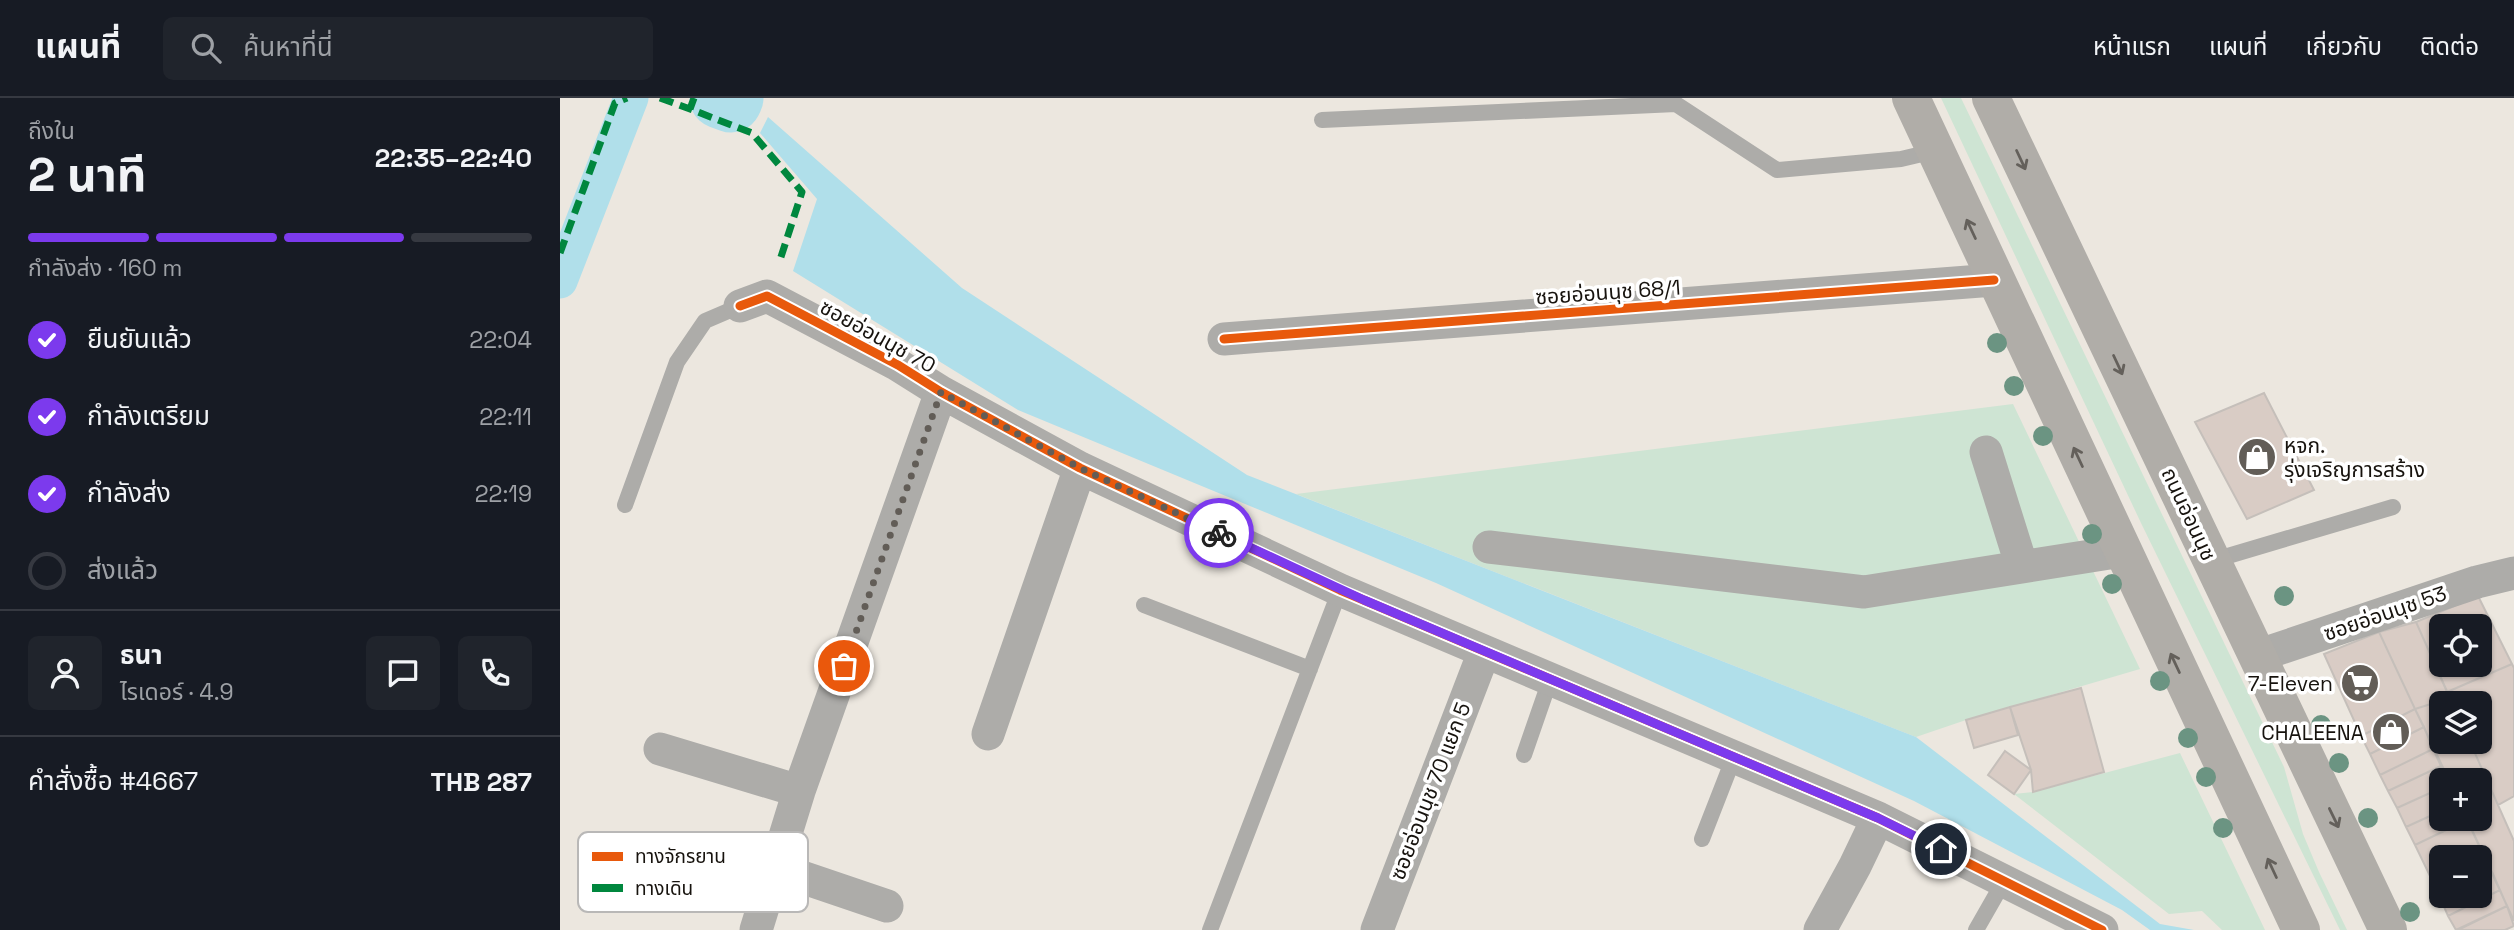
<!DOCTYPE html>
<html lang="th">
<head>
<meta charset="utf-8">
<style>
	:root { --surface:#171b24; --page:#20242c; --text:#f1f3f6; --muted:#9ea1a6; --line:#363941; --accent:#7c3aed }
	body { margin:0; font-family:"Space Grotesk","Noto Sans Thai",sans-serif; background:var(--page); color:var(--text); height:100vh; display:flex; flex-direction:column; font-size:26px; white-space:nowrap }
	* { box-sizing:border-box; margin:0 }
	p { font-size:23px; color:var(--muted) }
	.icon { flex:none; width:38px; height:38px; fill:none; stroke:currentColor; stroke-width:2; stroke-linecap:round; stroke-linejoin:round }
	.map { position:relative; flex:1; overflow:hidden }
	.panel { display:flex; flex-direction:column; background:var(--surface); width:560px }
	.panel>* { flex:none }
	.tools { position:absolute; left:1869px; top:516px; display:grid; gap:14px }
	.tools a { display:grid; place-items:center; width:63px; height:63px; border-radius:10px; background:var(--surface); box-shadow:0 2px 5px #0004; font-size:35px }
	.pin { position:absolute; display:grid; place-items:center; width:60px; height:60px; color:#fff; margin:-30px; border:4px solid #fff; border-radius:50%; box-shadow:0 2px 7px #0007 }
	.courier { position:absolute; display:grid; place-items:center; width:70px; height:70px; margin:-35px; border:5px solid #7c3aed; border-radius:50%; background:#fff; color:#222; box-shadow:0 2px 9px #0007 }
	.head em { font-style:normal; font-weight:700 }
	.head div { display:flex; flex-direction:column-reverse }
	.head { display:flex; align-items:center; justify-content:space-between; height:119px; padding:0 28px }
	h1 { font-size:46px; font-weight:700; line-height:52px }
	.bar { display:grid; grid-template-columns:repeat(4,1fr); gap:10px 7px; align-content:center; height:84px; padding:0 28px }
	.bar i { height:9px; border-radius:5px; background:var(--line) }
	.bar .current { background:var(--accent) }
	.bar p { grid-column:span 4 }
	.line { display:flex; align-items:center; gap:18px; padding:0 28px; border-top:2px solid var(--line) }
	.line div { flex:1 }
	.round { display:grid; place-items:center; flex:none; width:74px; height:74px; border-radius:10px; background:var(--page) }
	ol { padding:0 28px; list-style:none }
	li { display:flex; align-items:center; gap:21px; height:77px }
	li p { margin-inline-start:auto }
	li .icon { padding:7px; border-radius:50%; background:var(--accent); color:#fff; stroke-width:4 }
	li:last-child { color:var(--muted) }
	li i { width:38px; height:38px; border:4px solid var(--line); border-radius:50% }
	header { display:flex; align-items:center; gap:42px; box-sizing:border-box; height:98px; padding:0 35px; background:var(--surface); border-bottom:2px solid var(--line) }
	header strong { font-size:33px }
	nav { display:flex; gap:38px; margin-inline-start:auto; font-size:24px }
	.search { width:490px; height:63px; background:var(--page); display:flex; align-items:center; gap:18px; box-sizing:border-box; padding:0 24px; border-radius:10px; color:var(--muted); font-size:26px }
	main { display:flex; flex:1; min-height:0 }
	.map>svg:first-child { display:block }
	.green { fill:#cee4d3 }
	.water { fill:#b0dfea }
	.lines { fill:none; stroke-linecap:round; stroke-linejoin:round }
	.canal { stroke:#b0dfea; stroke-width:35 }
	.river { stroke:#b0dfea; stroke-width:61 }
	.building { fill:#d9ccc5; stroke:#c5bfba; stroke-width:2; fill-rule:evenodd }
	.lane { stroke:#adaca9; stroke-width:16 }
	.street { stroke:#adaca9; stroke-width:33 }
	.primary { stroke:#b0ada8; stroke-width:38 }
	.quiet { stroke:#00873e; stroke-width:7; stroke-dasharray:14 7; stroke-linecap:butt }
	.cycleway-casing { stroke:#fff; stroke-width:13 }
	.cycleway { stroke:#e8590c; stroke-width:9 }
	.tree { fill:#6b9482 }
	.oneway { stroke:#64605b }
	.done { stroke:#625d57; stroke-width:7; stroke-dasharray:0 12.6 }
	.route { stroke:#7c3aed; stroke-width:9 }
	.labels { text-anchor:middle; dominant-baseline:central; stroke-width:7; stroke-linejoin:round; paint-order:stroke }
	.street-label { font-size:21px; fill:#17130e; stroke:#fff }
	.poi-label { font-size:21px; fill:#17130e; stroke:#fff; text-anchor:end }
	.key { fill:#fff; stroke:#b9b8b7; stroke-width:2 }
	.key-label { font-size:19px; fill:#17130e }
</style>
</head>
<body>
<header>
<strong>แผนที่</strong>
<div class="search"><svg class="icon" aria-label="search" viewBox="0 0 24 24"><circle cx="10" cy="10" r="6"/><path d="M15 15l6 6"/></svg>ค้นหาที่นี่</div>
<nav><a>หน้าแรก</a><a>แผนที่</a><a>เกี่ยวกับ</a><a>ติดต่อ</a></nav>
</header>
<main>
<section class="panel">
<div class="head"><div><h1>2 นาที</h1><p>ถึงใน</p></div><em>22:35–22:40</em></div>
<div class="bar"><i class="current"></i><i class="current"></i><i class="current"></i><i></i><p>กำลังส่ง · 160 m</p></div>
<ol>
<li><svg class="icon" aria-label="check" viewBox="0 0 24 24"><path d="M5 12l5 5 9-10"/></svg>ยืนยันแล้ว<p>22:04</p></li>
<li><svg class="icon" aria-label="check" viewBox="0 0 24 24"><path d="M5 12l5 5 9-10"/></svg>กำลังเตรียม<p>22:11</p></li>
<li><svg class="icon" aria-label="check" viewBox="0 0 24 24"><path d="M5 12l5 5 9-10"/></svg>กำลังส่ง<p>22:19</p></li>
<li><i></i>ส่งแล้ว</li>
</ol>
<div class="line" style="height:126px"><a class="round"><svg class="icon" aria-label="person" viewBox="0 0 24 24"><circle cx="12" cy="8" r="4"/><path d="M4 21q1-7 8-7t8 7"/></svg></a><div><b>ธนา</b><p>ไรเดอร์ · 4.9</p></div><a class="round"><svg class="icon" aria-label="chat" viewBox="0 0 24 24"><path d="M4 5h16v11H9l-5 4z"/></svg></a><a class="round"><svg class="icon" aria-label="phone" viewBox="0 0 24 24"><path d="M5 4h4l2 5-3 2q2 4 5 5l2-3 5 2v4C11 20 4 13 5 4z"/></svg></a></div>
<div class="line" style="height:91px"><div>คำสั่งซื้อ #4667</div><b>THB 287</b></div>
</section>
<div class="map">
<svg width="1954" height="832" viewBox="0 0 1954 832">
	<rect width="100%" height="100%" fill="#ece7df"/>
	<!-- green -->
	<path class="green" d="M1381,0H1401L1724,669L1743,736L1759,774L1787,832H1780L1581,425Z
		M1453,306L1580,571L1406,622L1356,639L736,396Z
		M1620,655L1705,832H1662L1642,813L1609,816L1454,696L1473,694Z"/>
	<!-- water -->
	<path class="water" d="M208,19L402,190L687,377L1356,639L1600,826L1634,832H1590L1562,812L1354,703L876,485L458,312L233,173L257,101L200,35Z"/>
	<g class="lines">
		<!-- canal -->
		<path class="canal" d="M0,183L71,0"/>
		<!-- river -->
		<path class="river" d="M160,0L171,4L173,0"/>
	</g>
	<!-- building -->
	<path class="building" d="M1704,295L1754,392L1687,421L1635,324Z
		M1918,498L1952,566L1887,594L1856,524ZM1881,528H1920V567H1881Z
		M1856,524L1890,600L1855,611L1819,534Z
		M1819,534L1855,611L1801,638L1764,556Z
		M1952,566L1954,570V698L1938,707L1910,644H1920V606H1892L1887,594Z
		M1521,590L1544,674L1473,694L1471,672L1450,609Z
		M1890,600L1892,606H1881V644H1910L1954,743V823L1907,721H1920V682H1889L1855,611Z
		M1450,609L1458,637L1414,650L1406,622Z
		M1855,611L1864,629L1810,656L1801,638Z
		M1864,629L1873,651L1820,677L1810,656Z
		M1873,651L1881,668L1828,693L1820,677Z
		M1445,653L1471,672L1454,696L1428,677Z
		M1881,668L1888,682H1881V690L1837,710L1828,693Z
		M1881,690V713L1846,729L1837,710Z
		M1881,713V721L1907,722L1855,747L1846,729Z
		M1907,722L1923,756L1917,760H1881V777L1872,782L1855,747Z
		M1923,756L1933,776L1920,782V760H1917Z
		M1933,776L1940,792L1888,818L1881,802L1888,798H1920V782Z
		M1881,777V798H1888L1881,802L1872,782Z
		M1940,792L1947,808L1896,832L1888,818Z
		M1947,808L1954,828L1945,832H1898Z"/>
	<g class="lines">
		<!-- lane -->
		<path class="lane" d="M762,22L1116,6L1217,72L1341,61L1375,53
			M65,407L117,264L145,223L180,208
			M1651,463L1833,409
			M584,507L750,571
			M964,657L990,582
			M1142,741L1174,659
			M650,832L780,492
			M1416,832L1444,783"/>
		<!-- street -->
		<path class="street" d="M180,208L207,198L338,267L381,294L520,370L780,492L1318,720L1542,832
			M664,241L1434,182
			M1426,354L1462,469
			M929,449L1304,494L1562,453
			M1697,558L1917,484L1954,475
			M428,636L520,370
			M100,651L239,693
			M215,770L327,808
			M196,832L239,693L381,294
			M817,832L924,554
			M1260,832L1295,768L1318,720"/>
		<!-- primary -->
		<path class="primary" d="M1351,0L1741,832
			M1431,0L1828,832"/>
		<!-- quiet -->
		<path class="quiet" d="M100,0L130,11
			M134,0L130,11L192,35L242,94L219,165
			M0,155L55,5L67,0"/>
		<defs>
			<path id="cycleway" d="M180,208L207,198L338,267L381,294L520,370L780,492L1318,720L1542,832
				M664,241L1434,182"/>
		</defs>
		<!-- cycleway casing -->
		<use href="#cycleway" class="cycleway-casing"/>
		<!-- cycleway -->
		<use href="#cycleway" class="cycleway"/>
	</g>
	<!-- trees -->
	<g class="tree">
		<circle cx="1437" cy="245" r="10"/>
		<circle cx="1454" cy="288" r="10"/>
		<circle cx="1483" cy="338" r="10"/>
		<circle cx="1532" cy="436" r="10"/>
		<circle cx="1552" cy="486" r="10"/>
		<circle cx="1724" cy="498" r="10"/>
		<circle cx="1600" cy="583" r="10"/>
		<circle cx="1761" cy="627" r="10"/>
		<circle cx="1628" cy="640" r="10"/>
		<circle cx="1779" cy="665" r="10"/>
		<circle cx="1646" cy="679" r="10"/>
		<circle cx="1808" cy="720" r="10"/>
		<circle cx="1663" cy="730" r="10"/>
		<circle cx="1850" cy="814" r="10"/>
	</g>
	<!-- one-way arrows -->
	<defs><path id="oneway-shaft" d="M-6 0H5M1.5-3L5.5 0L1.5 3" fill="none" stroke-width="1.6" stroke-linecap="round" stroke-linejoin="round" transform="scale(1.75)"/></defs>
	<g class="oneway">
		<use href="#oneway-shaft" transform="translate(1461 62) rotate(65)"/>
		<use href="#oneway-shaft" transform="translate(1411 131) rotate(-115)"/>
		<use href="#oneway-shaft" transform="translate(1558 267) rotate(65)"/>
		<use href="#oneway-shaft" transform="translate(1518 359) rotate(-115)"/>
		<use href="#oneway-shaft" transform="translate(1615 565) rotate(-115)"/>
		<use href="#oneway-shaft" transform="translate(1774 720) rotate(64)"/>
		<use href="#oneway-shaft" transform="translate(1712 770) rotate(-115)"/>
	</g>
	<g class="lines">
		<!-- done -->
		<path class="done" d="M284,568L381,294L520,370L659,435"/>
		<!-- route -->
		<path class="route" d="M659,435L804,502L1318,720L1381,751"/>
	</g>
	<!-- icons -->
	<defs>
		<symbol id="shop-disc" viewBox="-11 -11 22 22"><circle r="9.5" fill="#625d57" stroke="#fff"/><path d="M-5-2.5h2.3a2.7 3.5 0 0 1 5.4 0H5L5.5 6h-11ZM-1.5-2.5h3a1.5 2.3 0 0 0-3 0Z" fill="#fff"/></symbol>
		<symbol id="supermarket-disc" viewBox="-11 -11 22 22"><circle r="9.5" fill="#625d57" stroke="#fff"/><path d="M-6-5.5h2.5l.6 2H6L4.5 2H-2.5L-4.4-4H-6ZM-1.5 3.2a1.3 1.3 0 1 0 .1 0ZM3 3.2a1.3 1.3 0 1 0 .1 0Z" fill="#fff"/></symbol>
	</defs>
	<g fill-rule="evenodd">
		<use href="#shop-disc" x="1675" y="337" width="44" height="44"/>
		<use href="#supermarket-disc" x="1778" y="563" width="44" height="44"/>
		<use href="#shop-disc" x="1809" y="612" width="44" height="44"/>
	</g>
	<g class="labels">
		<!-- street labels -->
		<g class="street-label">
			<text transform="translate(1048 194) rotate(-4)">ซอยอ่อนนุช 68/1</text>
			<text transform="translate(318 238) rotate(29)">ซอยอ่อนนุช 70</text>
			<text transform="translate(1629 416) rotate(65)">ถนนอ่อนนุช</text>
			<text transform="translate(1825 515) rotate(-19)">ซอยอ่อนนุช 53</text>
			<text transform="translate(870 693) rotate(-69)">ซอยอ่อนนุช 70 แยก 5</text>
		</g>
		<!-- poi labels -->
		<g class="poi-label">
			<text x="1724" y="347" text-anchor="start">หจก.<tspan x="1724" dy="24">รุ่งเจริญการสร้าง</tspan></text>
			<text x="1773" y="585">7-Eleven</text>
			<text x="1804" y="634">CHALEENA</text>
		</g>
	</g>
	<!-- legend -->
	<rect x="18" y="734" width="230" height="80" rx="10" class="key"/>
	<rect x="32" y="754" width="31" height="9" fill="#e8590c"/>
	<rect x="32" y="786" width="31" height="8" fill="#00873e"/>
	<g class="key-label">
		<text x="75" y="765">ทางจักรยาน</text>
		<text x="75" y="797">ทางเดิน</text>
	</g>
</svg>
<div class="tools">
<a><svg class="icon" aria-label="locate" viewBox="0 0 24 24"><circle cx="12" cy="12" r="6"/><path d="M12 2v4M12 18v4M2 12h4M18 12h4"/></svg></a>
<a><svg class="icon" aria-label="layers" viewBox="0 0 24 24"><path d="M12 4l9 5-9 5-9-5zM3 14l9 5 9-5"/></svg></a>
<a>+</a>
<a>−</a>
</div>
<div class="pin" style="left:284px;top:568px;background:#ea580c"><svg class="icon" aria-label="bag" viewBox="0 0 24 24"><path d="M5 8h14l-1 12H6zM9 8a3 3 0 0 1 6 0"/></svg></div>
<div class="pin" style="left:1381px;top:751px;background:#1f2937"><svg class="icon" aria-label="home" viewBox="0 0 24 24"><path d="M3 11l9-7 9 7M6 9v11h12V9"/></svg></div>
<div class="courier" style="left:659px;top:435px"><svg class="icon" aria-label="bike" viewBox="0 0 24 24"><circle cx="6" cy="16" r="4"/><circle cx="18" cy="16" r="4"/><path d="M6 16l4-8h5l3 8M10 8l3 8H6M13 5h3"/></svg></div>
</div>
</main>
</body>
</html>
